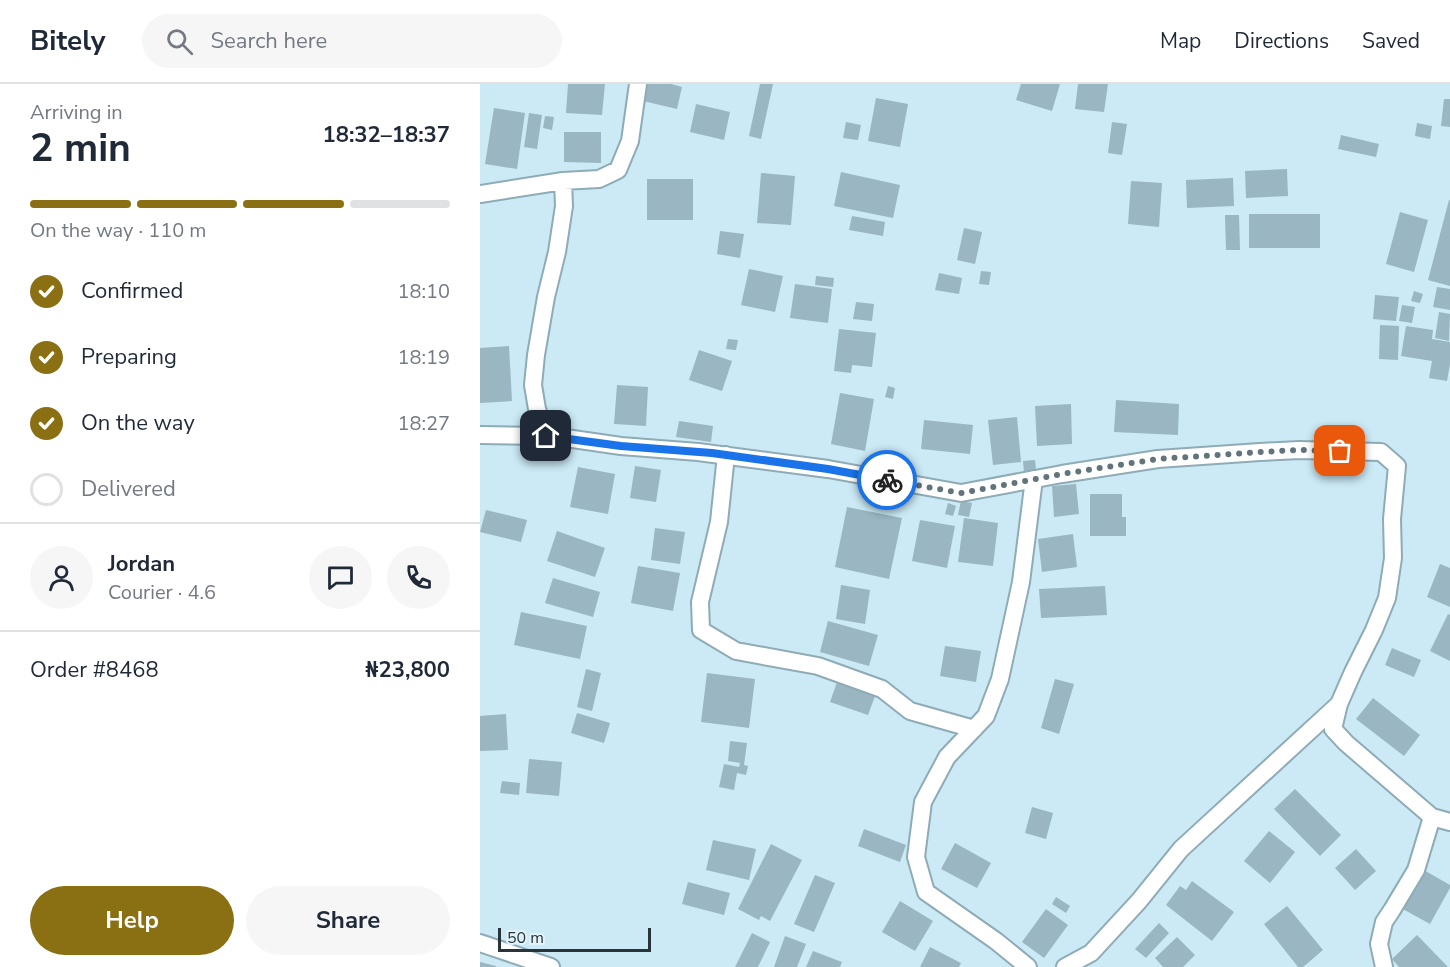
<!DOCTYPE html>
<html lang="en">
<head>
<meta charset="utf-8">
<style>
	:root { --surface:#fff; --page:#f6f6f7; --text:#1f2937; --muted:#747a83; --line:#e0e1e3; --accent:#8a7012 }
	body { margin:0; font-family:"Nunito Sans",sans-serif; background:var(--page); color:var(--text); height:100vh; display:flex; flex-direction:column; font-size:22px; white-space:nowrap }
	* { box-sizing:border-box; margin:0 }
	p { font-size:20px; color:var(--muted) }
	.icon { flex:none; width:33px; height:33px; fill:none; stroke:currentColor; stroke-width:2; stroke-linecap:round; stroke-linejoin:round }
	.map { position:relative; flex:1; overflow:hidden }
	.details { display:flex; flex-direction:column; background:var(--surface); width:480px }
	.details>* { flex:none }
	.scale { position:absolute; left:18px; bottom:15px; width:153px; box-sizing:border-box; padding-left:6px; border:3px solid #283439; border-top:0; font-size:16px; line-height:21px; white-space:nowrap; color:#283439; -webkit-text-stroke:4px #e3f5fc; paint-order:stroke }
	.pin { position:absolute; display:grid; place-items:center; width:51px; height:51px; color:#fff; margin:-26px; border-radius:12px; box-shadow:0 3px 9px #0006 }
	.courier { position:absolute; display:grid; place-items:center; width:60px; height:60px; margin:-30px; border:4px solid #1a73e8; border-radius:50%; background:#fff; color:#222; box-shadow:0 2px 8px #0007 }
	.head em { font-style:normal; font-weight:700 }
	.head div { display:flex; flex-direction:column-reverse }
	.head { display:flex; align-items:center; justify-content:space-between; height:102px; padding:0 30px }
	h1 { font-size:39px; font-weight:700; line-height:45px }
	.bar { display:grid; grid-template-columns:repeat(4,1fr); gap:9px 6px; align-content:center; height:72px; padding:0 30px }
	.bar i { height:8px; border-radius:4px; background:var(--line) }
	.bar .on { background:var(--accent) }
	.bar p { grid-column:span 4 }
	.line { display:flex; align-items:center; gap:15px; padding:0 30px; border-top:2px solid var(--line) }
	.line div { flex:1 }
	.round { display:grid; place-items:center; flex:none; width:63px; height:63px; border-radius:32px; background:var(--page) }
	ol { padding:0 30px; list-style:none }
	li { display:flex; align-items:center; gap:18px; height:66px }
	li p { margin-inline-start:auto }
	li .icon { padding:6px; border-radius:50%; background:var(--accent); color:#fff; stroke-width:4 }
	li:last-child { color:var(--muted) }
	li i { width:33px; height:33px; border:3px solid var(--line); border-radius:50% }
	.cta { display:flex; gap:12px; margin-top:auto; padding:12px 30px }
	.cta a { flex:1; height:69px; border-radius:36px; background:var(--accent); color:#fff; font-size:24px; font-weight:700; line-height:69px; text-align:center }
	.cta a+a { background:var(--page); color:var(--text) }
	header { display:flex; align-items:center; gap:36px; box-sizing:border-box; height:84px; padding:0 30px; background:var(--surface); border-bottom:2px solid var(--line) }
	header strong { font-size:28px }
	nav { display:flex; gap:33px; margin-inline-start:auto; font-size:21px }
	.search { width:420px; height:54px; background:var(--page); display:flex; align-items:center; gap:15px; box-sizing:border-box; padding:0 21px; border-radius:33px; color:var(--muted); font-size:22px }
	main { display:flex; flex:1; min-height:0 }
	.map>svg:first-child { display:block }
	.building { fill:#99b6c2 }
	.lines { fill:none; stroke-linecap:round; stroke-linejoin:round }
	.street-casing { stroke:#8eabb6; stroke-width:20 }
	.street { stroke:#fff; stroke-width:16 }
	.done { stroke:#61747b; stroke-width:6; stroke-dasharray:0 10.8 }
	.route { stroke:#1a73e8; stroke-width:8 }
</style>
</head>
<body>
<header>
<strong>Bitely</strong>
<div class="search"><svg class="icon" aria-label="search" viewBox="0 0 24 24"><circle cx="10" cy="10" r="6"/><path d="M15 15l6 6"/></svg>Search here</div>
<nav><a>Map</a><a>Directions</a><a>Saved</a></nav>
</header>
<main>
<section class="details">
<div class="head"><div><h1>2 min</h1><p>Arriving in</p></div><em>18:32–18:37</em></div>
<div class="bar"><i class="on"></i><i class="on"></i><i class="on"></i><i></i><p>On the way · 110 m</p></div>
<ol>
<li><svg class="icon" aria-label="check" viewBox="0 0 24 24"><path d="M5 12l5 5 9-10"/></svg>Confirmed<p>18:10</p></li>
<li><svg class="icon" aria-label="check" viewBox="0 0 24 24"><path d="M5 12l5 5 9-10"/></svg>Preparing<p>18:19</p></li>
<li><svg class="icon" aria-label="check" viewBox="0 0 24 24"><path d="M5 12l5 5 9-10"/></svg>On the way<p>18:27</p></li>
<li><i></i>Delivered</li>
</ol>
<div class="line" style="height:108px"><a class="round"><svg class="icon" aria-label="person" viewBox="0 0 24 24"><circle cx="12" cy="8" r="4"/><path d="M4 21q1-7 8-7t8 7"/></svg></a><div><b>Jordan</b><p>Courier · 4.6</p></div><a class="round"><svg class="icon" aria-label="chat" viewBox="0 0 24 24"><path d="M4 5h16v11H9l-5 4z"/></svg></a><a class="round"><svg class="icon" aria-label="phone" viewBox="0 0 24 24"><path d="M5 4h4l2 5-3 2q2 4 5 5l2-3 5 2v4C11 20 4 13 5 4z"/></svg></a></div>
<div class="line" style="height:78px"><div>Order #8468</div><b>₦23,800</b></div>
<div class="cta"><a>Help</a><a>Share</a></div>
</section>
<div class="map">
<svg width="970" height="883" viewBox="0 0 970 883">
	<rect width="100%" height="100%" fill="#cbeaf6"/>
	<!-- building -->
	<path class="building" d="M88,0H125L122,31L86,29Z
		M167,0H191L202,3L197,25L163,17Z
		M280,0H293L281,55L269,52Z
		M541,0H580L572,27L536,16Z
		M598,0H628L624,28L595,25Z
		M396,14L428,20L420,63L388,57Z
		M964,15H970V43L961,42Z
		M216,20L250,28L244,56L210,48Z
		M14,24L45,29L37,85L5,80Z
		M49,29L62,31L57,65L44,63Z
		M65,32L74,33L72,46L63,44Z
		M366,38L381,41L378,56L363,54Z
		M632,38L647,40L642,71L628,69Z
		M937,39L952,42L950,55L935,52Z
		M84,48H121V79L84,78Z
		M861,51L899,60L896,73L858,65Z
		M807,85L808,112L766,114L765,87Z
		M361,88L420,101L413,134L354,122Z
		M281,89L315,92L311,141L277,139Z
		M753,94L754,122L707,124L706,96Z
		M167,95H213V136H167Z
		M651,97L682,99L679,143L648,140Z
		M969,116H970V202L948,196Z
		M920,128L948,136L934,188L906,180Z
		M769,130H840V164H769Z
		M745,131H759L760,166H746Z
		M372,132L405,138L403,152L369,146Z
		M484,144L502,148L495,180L477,176Z
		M240,147L264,150L260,174L237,170Z
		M269,185L303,192L295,228L261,221Z
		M501,187L511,188L509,201L499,200Z
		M459,189L482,194L479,210L455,206Z
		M336,192L354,194L353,203L335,201Z
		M315,200L352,205L348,239L310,234Z
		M957,203L970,205V226L953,223Z
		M934,207L943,210L940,219L931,217Z
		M895,211L919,213L916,237L893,235Z
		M376,218L394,220L392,237L373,235Z
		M922,221L935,223L932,239L919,237Z
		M959,228L970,230L969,257L955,254Z
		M900,241L919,242L918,276L899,275Z
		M926,242L953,246L952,255L970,258V280L967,297L949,294L952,277L921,272Z
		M359,245L396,249L392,283L372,281L371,289L354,287Z
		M248,255L258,256L256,266L246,265Z
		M29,262L32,317L0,319V264Z
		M219,266L252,277L242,307L209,296Z
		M137,301L168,303L166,342L134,340Z
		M408,302L415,304L413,315L405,313Z
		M360,309L394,315L385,367L351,360Z
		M636,316L699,320L698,351L634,348Z
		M591,320L592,360L557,362L555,322Z
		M537,333L541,378L513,381L508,336Z
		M444,336L493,341L490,370L441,365Z
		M199,337L233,342L231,358L196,353Z
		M555,376L556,386L544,388L543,377Z
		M155,382L181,386L176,418L150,414Z
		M98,383L135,390L128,430L90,423Z
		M596,400L599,430L574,433L572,402Z
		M610,410H642V433H646V452H610Z
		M481,417L492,419L489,433L478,431Z
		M468,419L476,422L473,432L465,430Z
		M367,423L422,434L409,495L355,483Z
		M6,426L47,436L41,458L0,448Z
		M484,434L518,439L513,482L478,478Z
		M440,436L475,442L467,484L432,477Z
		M175,444L205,448L200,480L171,476Z
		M77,447L125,464L115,493L67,477Z
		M593,450L597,483L562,488L558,455Z
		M960,480L970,484V523L947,513Z
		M158,482L200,489L193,527L151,519Z
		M73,494L120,508L113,533L65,519Z
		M361,501L390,506L385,540L356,535Z
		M625,502L627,531L561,534L559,505Z
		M41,528L107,542L100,575L34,561Z
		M968,530L970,531V577L950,567Z
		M348,537L398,551L389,582L340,568Z
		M465,562L501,567L496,598L460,592Z
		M912,564L941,576L934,593L905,581Z
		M106,585L121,589L112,627L97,623Z
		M227,589L275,595L269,644L221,638Z
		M575,595L594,600L579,650L561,644Z
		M357,598L395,612L388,631L350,618Z
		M893,614L940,651L924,672L876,635Z
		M97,629L130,639L124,659L91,649Z
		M26,630L28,666L0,667V632Z
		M250,657L267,659L264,681L268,682L266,691L257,689L254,706L239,703L244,680L259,683L260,679L248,677Z
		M49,675L82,678L79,712L46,709Z
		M22,697L40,699L39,711L20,709Z
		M815,705L861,751L840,772L794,725Z
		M552,723L573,729L566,755L545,749Z
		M384,745L426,761L420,778L378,762Z
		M789,747L815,768L790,799L764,777Z
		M233,756L276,765L269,796L226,786Z
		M475,759L511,779L497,804L461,785Z
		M291,760L322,776L290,837L281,832L279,836L258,825Z
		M876,765L896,787L875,806L855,784Z
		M942,785L970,801V804L950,840L921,824Z
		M335,791L355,799L334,848L314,840Z
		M712,797L754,828L732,857L686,821L700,802L706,806Z
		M208,798L250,809L244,831L202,820Z
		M576,813L590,822L586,829L572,820Z
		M420,817L453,837L435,867L402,848Z
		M807,822L843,866L823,883H818L784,840Z
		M566,825L588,841L564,874L542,858Z
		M679,839L689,849L666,874L655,865Z
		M272,849L290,858L278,883H255Z
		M937,851L968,883H919L912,875Z
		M305,852L326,860L317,883H294Z
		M697,853L715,871L703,883H683L675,874Z
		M450,863L481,879L479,883H440Z
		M333,867L362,878L360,883H326Z
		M0,878L16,882V883H0Z"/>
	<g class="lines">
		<defs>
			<path id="street" d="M0,110L83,97L119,95L138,86L150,57L158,0
				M0,351L72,352L141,362L218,368L348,385L481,409L582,390L678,375L780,368L819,366L901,368L917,382L912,435L913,474L907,514L894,546L873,588L859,620L853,645L866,659L952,733L936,786L912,826L904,838L899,860L904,883
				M66,352L57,325L53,301L56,271L66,213L77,168L84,122L83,97
				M246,371L239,438L220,518L221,546L256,567L338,582L402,605L430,627L494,645
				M952,733L970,738
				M0,859L71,883
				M548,883L516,857L446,808L436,773L443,718L467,673L506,632L520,595L541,498L554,395
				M585,883L611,869L659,817L701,765L859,620"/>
		</defs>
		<!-- street casing -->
		<use href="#street" class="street-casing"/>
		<!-- street -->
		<use href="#street" class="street"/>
	</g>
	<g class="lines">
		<!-- done -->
		<path class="done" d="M407,396L481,409L582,390L678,375L780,368L819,366L860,367"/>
		<!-- route -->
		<path class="route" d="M66,352L141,362L232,369L348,385L407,396"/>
	</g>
</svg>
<div class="scale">50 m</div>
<div class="pin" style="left:860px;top:367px;background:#ea580c"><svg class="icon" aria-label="bag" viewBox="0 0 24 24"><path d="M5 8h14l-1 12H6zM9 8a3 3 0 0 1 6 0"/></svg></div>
<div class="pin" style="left:66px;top:352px;background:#1f2937"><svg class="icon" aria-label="home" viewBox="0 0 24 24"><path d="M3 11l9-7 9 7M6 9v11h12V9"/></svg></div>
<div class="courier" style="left:407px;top:396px"><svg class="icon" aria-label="bike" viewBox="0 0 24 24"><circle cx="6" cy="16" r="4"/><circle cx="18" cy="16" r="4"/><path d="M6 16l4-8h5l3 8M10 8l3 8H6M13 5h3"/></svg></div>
</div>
</main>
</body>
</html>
